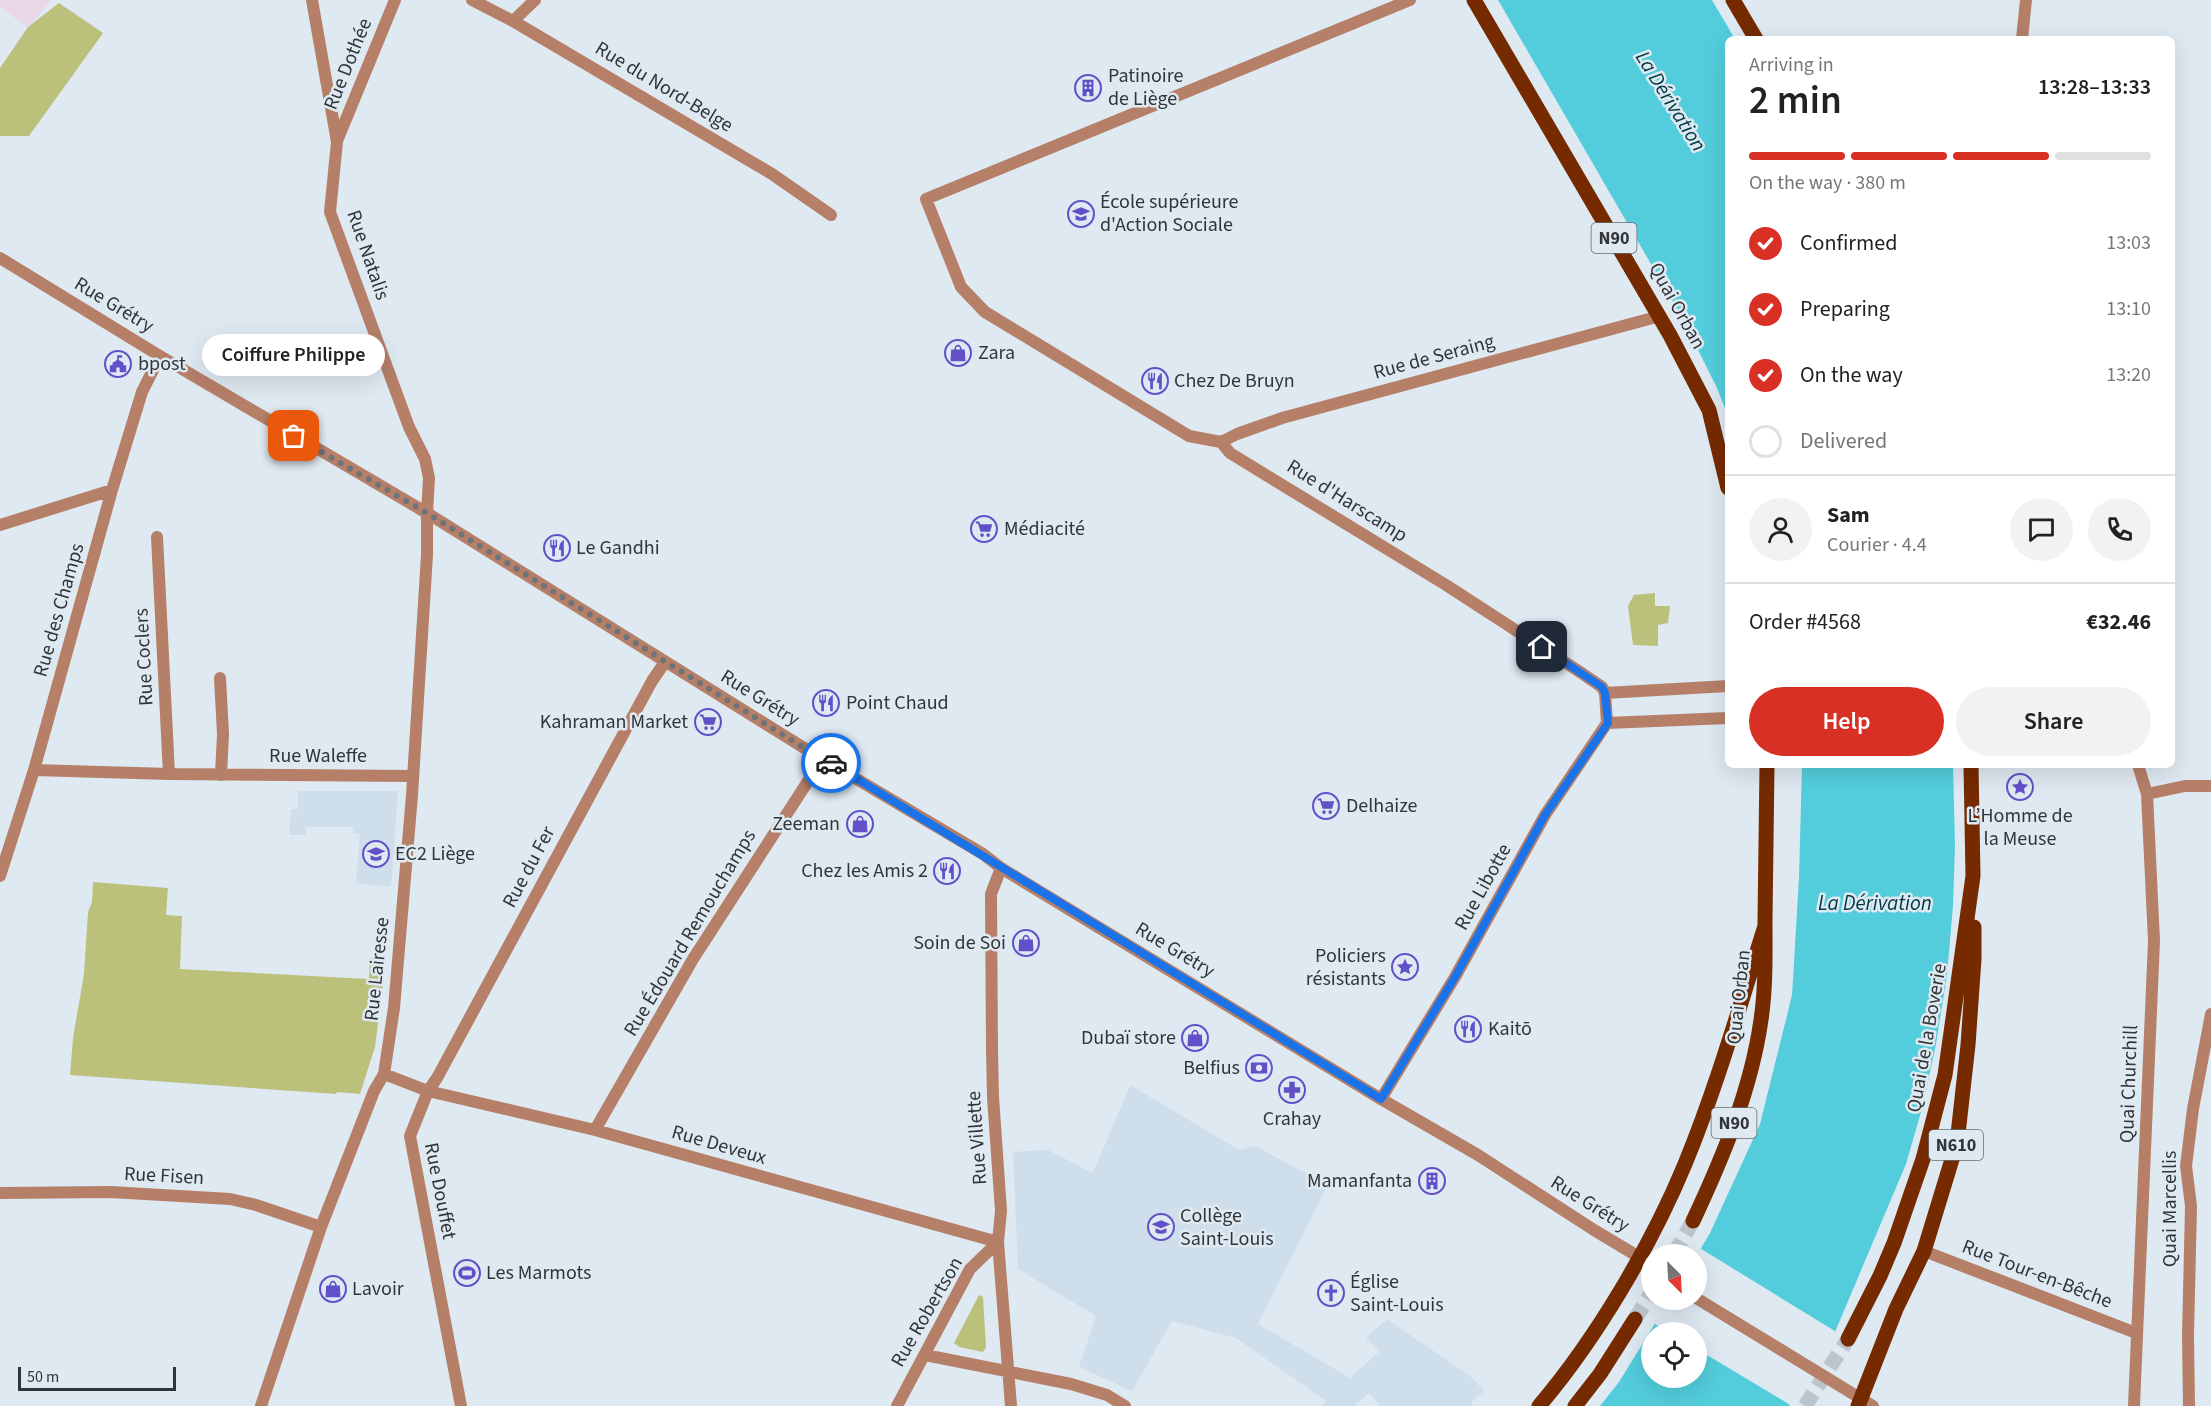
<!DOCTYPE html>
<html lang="en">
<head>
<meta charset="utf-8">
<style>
	:root { --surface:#fff; --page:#f2f2f2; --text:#222; --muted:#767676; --line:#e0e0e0; --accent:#d93025 }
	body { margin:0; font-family:"Source Sans 3",sans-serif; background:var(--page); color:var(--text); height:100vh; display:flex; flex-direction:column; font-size:22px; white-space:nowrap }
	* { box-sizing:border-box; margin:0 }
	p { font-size:20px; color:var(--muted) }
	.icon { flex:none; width:33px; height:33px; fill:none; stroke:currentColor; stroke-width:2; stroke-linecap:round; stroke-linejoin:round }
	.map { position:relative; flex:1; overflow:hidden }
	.panel { position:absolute; left:1725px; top:36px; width:450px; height:732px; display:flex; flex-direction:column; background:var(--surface); border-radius:9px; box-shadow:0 6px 24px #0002 }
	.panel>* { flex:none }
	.needle { width:39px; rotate:156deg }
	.fabs { position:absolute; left:1641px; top:1244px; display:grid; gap:12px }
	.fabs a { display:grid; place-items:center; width:66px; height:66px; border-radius:50%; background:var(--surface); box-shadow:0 6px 24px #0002; font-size:30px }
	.scale { position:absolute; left:18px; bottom:15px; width:158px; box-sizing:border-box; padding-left:6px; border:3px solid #313538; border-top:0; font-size:16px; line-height:21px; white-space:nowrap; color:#313538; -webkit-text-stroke:4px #dfe9f2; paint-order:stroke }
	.pin { position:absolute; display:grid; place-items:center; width:51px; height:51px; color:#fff; margin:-26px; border-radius:12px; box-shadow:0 3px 9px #0006 }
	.courier { position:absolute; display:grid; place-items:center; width:60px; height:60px; margin:-30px; border:4px solid #1a73e8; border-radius:50%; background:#fff; color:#222; box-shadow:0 2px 8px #0007 }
	.bubble { position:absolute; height:42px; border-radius:21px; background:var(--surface); box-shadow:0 6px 24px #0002; font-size:20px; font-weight:600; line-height:42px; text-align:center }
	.overview em { font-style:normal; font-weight:600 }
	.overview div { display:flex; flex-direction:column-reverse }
	.overview { display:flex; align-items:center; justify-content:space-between; height:102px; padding:0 24px }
	h1 { font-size:39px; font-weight:600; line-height:45px }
	.bar { display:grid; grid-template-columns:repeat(4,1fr); gap:9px 6px; align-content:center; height:72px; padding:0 24px }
	.bar i { height:8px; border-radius:4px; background:var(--line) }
	.bar .current { background:var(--accent) }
	.bar p { grid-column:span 4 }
	.line { display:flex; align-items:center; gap:15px; padding:0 24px; border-top:2px solid var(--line) }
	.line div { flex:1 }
	.round { display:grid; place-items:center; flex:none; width:63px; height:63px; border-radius:32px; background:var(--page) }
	ol { padding:0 24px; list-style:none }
	li { display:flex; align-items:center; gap:18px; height:66px }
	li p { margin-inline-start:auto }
	li .icon { padding:6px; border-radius:50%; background:var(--accent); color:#fff; stroke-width:4 }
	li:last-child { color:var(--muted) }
	li i { width:33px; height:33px; border:3px solid var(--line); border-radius:50% }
	.action { display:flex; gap:12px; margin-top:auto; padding:12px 24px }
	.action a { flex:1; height:69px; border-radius:36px; background:var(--accent); color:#fff; font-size:24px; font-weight:600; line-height:69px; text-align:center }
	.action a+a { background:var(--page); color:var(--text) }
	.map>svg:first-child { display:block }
	.commercial { fill:#ead7e8 }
	.built { fill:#cedeeb }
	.green { fill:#bbc07a }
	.water { fill:#53cddc; fill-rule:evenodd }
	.pier { fill:#dfe9f2 }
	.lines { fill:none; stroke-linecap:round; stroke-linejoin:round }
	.primary-tunnel { stroke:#bcc5cd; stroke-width:15; stroke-dasharray:15 8; stroke-linecap:butt }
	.minor { stroke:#b57f68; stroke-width:12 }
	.tertiary { stroke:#b57f68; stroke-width:12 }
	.primary { stroke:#752a00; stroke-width:15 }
	.done { stroke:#6e7479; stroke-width:6; stroke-dasharray:0 10.8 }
	.route { stroke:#1a73e8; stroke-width:8 }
	.labels { text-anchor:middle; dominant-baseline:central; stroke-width:5; stroke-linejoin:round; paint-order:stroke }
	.shield { fill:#dfe9f2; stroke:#656b70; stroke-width:1.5 }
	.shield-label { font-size:18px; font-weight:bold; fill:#313538 }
	.street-label { font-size:20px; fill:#313538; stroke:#dfe9f2 }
	.poi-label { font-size:20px; fill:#313538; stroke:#dfe9f2; text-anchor:start }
	.water-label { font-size:21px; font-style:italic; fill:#003a41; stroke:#dfe9f2 }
</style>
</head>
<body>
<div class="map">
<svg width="2211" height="1406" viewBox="0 0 2211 1406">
	<rect width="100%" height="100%" fill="#dfe9f2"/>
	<!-- commercial -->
	<path class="commercial" d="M0,0H51L28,27L0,7Z"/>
	<!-- built -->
	<path class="built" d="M298,791H398L391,887L356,883L360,834L353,833V827H306V835H289L291,809H298Z
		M1130,1085L1239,1150L1255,1146L1328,1185L1258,1324L1350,1378L1380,1351L1366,1338L1387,1319L1470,1376L1484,1391L1471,1403L1473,1406H1380L1369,1393L1354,1406H1321L1326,1401L1236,1338L1172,1321L1132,1391L1079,1367L1096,1316L1018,1269L1013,1152L1048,1150L1093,1173Z"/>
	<!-- green -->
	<path class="green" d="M59,3L103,33L29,136H0V68L28,27Z
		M1655,593V606H1670L1668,623L1658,625V646L1633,645L1628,606L1634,595Z
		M93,882L168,888L166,915L182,916L180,969L369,979L370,958L386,959L375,1047L360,1094L337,1092L336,1094L70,1075L73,1038L84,974L88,912L92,902Z
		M979,1295L983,1297L986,1347L983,1352L959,1347L954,1343Z"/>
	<!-- water -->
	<path class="water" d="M1498,0H1712L1735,39H1728V416L1717,388L1680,314Z
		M1802,765H1953L1955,846L1953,906L1947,975L1936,1044L1923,1105L1906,1164L1835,1332L1789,1406H1600L1619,1382L1670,1299H1696L1697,1255L1710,1233L1760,1124L1792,995L1799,878ZM1652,1332H1696V1377H1652Z"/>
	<!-- pier -->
	<path class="pier" d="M1698,1247L1838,1333L1792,1406L1697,1349L1696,1332H1668L1652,1322L1666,1299H1696V1254H1694Z"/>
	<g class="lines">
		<!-- primary-tunnel -->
		<path class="primary-tunnel" d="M1674,1254L1693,1221
			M1635,1319L1652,1292
			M1805,1406L1848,1339"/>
		<!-- minor -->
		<path class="minor" d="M472,0L513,21L772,174L831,215
			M1410,0L926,199L961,287L985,312L1189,436L1221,442L1230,453L1446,585L1580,672L1602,687L1605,693L1728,686
			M513,21L535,0
			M2022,39L2026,0
			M337,141L395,0
			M1221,442L1237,434L1282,418L1660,316
			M0,525L112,490
			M157,537L169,774
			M220,678L223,734L221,775
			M1607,723L1728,718
			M34,770L169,774L413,776
			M2147,794L2185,786H2211
			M1001,868L991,894L992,1050L993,1097L1001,1211L998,1242L1011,1406
			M0,876L34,770L112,490L142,392L160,356
			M384,1074L428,1091L595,1130L998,1242
			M1381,1099L1455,977L1545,815L1607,723L1605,693
			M595,1130L693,959L823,758
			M0,1193L111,1192L230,1199L256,1205L321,1227
			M1924,1251L2136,1333
			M925,1355L1071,1384L1107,1395L1125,1406
			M261,1406L321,1227L374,1091L384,1074L394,1008L412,795L427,555V513L429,478L425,459L409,427L330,212L337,142L312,0
			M461,1406L410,1136L428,1091L437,1078L652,681L665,662
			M897,1406L970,1269L998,1242
			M2134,1406L2154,941L2147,794L2138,765
			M2189,1406L2188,1336L2191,1206L2186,1166L2193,1109L2211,1014"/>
		<!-- tertiary -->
		<path class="tertiary" d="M0,258L160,356L427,513L801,746L983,854L1001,868L1381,1099L1478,1155L1594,1230L1639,1257L1652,1267
			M1696,1298L1873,1406"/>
		<!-- primary -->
		<path class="primary" d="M1474,0L1670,335L1709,410L1728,488
			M1733,0L1756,39
			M1693,1221C1723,1157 1751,1090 1761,1020C1766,986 1765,953 1765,920C1766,868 1766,817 1767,765
			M1848,1339L1880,1276L1894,1243L1923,1159L1945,1075L1973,876L1971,765
			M1539,1406C1596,1339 1651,1246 1685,1164C1717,1086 1740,1005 1765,926
			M1575,1406L1600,1374L1635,1319
			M1858,1406L1896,1309L1924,1251L1957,1143L1968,1045L1974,959V927"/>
	</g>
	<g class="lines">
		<!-- done -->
		<path class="done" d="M294,436L427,513L801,746L831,763"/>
		<!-- route -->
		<path class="route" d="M831,763L1381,1099L1455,977L1545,815L1608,723L1605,693L1602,687L1542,647"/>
	</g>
	<!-- icons -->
	<defs>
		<symbol id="building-ring" viewBox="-11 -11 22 22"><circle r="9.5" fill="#dfe9f2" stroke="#6250c9" stroke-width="1.5"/><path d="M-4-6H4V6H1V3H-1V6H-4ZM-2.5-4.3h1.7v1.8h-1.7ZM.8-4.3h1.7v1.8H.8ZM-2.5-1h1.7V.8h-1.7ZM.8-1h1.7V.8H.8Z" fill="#6250c9"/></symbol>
		<symbol id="school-ring" viewBox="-11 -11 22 22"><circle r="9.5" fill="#dfe9f2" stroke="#6250c9" stroke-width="1.5"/><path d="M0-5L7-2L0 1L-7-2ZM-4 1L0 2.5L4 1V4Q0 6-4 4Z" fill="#6250c9"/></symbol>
		<symbol id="shop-ring" viewBox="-11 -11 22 22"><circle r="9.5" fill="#dfe9f2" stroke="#6250c9" stroke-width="1.5"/><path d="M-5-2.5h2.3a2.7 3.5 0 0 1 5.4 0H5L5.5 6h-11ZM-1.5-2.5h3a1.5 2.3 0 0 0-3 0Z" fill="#6250c9"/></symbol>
		<symbol id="civic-ring" viewBox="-11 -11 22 22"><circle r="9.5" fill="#dfe9f2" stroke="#6250c9" stroke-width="1.5"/><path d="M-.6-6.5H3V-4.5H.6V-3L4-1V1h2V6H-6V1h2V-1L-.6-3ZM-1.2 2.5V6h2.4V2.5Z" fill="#6250c9"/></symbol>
		<symbol id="restaurant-ring" viewBox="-11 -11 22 22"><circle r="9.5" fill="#dfe9f2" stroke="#6250c9" stroke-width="1.5"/><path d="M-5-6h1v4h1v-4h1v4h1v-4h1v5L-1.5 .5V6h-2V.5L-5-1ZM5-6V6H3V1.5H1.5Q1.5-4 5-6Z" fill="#6250c9"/></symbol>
		<symbol id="supermarket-ring" viewBox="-11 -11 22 22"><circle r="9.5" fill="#dfe9f2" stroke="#6250c9" stroke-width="1.5"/><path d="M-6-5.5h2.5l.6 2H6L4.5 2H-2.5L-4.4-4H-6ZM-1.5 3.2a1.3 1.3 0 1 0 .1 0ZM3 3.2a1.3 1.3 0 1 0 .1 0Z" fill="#6250c9"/></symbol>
		<symbol id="sight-ring" viewBox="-11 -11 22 22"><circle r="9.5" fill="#dfe9f2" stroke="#6250c9" stroke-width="1.5"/><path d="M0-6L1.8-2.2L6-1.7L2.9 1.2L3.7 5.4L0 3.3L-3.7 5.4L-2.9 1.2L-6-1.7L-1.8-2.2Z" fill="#6250c9"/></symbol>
		<symbol id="bank-ring" viewBox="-11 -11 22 22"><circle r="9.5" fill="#dfe9f2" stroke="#6250c9" stroke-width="1.5"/><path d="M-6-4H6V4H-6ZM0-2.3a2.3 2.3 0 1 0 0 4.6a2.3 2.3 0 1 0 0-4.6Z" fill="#6250c9"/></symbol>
		<symbol id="pharmacy-ring" viewBox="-11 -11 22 22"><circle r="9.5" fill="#dfe9f2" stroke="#6250c9" stroke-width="1.5"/><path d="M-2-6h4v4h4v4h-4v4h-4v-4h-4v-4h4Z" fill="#6250c9"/></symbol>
		<symbol id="stadium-ring" viewBox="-11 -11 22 22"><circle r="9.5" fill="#dfe9f2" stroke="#6250c9" stroke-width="1.5"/><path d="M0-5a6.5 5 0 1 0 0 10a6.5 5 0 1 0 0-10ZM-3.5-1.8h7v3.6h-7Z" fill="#6250c9"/></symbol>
		<symbol id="church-ring" viewBox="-11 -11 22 22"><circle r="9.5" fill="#dfe9f2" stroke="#6250c9" stroke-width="1.5"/><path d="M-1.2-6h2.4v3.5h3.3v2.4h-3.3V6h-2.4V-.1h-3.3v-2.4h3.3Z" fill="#6250c9"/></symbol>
	</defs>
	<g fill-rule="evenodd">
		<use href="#building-ring" x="1073" y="73" width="30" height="30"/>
		<use href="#school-ring" x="1066" y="199" width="30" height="30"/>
		<use href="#shop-ring" x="943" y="338" width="30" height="30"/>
		<use href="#civic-ring" x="103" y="349" width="30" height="30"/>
		<use href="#restaurant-ring" x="1140" y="366" width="30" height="30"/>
		<use href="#supermarket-ring" x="969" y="514" width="30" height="30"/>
		<use href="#restaurant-ring" x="542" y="533" width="30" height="30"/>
		<use href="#restaurant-ring" x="811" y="688" width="30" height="30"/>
		<use href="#supermarket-ring" x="693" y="707" width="30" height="30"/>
		<use href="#sight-ring" x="2005" y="772" width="30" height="30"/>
		<use href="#supermarket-ring" x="1311" y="791" width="30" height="30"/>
		<use href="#shop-ring" x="845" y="809" width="30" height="30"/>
		<use href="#school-ring" x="361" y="839" width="30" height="30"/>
		<use href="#restaurant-ring" x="932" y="856" width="30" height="30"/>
		<use href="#shop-ring" x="1011" y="928" width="30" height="30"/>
		<use href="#sight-ring" x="1390" y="952" width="30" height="30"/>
		<use href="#restaurant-ring" x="1453" y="1014" width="30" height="30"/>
		<use href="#shop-ring" x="1180" y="1023" width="30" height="30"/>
		<use href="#bank-ring" x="1244" y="1053" width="30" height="30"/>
		<use href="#pharmacy-ring" x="1277" y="1075" width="30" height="30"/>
		<use href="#building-ring" x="1417" y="1166" width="30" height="30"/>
		<use href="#school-ring" x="1146" y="1212" width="30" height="30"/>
		<use href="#stadium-ring" x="452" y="1258" width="30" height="30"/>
		<use href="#shop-ring" x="318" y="1274" width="30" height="30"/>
		<use href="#church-ring" x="1316" y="1278" width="30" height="30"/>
	</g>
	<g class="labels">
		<!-- shield labels -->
		<g class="shield">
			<rect x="1591.5" y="223" width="45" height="30" rx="4.5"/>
			<rect x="1711.5" y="1108" width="45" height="30" rx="4.5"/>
			<rect x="1929" y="1130" width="54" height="30" rx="4.5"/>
		</g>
		<g class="shield-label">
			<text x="1614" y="238">N90</text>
			<text x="1734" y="1123">N90</text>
			<text x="1956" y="1145">N610</text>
		</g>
		<!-- street labels -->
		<g class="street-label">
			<text transform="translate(348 64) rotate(-68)">Rue Dothée</text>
			<text transform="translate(664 87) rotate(31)">Rue du Nord-Belge</text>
			<text transform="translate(368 255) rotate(71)">Rue Natalis</text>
			<text transform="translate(114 305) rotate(31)">Rue Grétry</text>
			<text transform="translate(1677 306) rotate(61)">Quai Orban</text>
			<text transform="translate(1434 357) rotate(-15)">Rue de Seraing</text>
			<text transform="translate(1347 501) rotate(32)">Rue d'Harscamp</text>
			<text transform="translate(59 610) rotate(-74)">Rue des Champs</text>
			<text transform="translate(144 657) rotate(-93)">Rue Coclers</text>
			<text transform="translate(760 698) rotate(32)">Rue Grétry</text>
			<text x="318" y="756">Rue Waleffe</text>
			<text transform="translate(529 867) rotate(-62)">Rue du Fer</text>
			<text transform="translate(1483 887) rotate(-61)">Rue Libotte</text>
			<text transform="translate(690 933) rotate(-59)">Rue Édouard Remouchamps</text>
			<text transform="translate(1175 950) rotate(31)">Rue Grétry</text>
			<text transform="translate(377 969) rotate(-84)">Rue Lairesse</text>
			<text transform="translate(1739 997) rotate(-84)">Quai Orban</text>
			<text transform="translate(1927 1038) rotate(-80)">Quai de la Boverie</text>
			<text transform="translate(2129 1084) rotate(-88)">Quai Churchill</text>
			<text transform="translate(977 1138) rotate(-94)">Rue Villette</text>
			<text transform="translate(719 1145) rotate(16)">Rue Deveux</text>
			<text transform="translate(164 1176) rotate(3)">Rue Fisen</text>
			<text transform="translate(440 1191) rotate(79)">Rue Douffet</text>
			<text transform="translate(1590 1204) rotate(32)">Rue Grétry</text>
			<text transform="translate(2170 1209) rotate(-90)">Quai Marcellis</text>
			<text transform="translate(2037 1274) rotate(21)">Rue Tour-en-Bêche</text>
			<text transform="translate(927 1312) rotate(-60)">Rue Robertson</text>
		</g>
		<!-- poi labels -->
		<g class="poi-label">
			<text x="1108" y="76">Patinoire<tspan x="1108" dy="23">de Liège</tspan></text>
			<text x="1100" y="202">École supérieure<tspan x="1100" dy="23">d'Action Sociale</tspan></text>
			<text x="978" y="353">Zara</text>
			<text x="138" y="364">bpost</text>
			<text x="1174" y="381">Chez De Bruyn</text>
			<text x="1004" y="529">Médiacité</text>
			<text x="576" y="548">Le Gandhi</text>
			<text x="846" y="703">Point Chaud</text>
			<text x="688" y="722" text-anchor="end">Kahraman Market</text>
			<text x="1346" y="806">Delhaize</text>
			<text x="2020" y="816" text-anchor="middle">L’Homme de<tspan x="2020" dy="23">la Meuse</tspan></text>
			<text x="840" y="824" text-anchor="end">Zeeman</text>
			<text x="395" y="854">EC2 Liège</text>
			<text x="928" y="871" text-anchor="end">Chez les Amis 2</text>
			<text x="1006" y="943" text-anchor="end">Soin de Soi</text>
			<text x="1386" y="956" text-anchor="end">Policiers<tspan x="1386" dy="23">résistants</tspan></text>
			<text x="1488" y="1029">Kaitō</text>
			<text x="1176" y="1038" text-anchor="end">Dubaï store</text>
			<text x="1240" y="1068" text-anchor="end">Belfius</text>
			<text x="1292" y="1119" text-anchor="middle">Crahay</text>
			<text x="1412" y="1181" text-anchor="end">Mamanfanta</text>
			<text x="1180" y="1216">Collège<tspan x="1180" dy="23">Saint-Louis</tspan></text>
			<text x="486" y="1273">Les Marmots</text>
			<text x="1350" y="1282">Église<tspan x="1350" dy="23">Saint-Louis</tspan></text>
			<text x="352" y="1289">Lavoir</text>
		</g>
		<!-- water labels -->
		<g class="water-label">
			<text transform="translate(1671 101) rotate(58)">La Dérivation</text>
			<text x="1875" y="903">La Dérivation</text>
		</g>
	</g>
</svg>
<div class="fabs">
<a><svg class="needle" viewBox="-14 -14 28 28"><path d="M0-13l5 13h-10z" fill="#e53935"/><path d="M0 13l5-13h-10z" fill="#767676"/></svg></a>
<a><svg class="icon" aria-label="locate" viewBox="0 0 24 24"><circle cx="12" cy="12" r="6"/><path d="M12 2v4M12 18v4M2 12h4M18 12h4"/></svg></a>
</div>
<div class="scale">50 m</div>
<div class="pin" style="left:294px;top:436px;background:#ea580c"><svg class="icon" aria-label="bag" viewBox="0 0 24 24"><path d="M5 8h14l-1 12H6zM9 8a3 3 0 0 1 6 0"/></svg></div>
<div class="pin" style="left:1542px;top:647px;background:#1f2937"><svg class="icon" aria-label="home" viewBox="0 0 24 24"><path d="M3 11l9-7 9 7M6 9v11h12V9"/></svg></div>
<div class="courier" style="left:831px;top:763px"><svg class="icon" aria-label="car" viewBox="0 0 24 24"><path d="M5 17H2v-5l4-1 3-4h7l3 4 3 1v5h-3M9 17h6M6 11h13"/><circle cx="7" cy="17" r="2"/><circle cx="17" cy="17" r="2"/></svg></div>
<div class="bubble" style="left:202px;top:334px;width:183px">Coiffure Philippe</div>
<section class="panel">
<div class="overview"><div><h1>2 min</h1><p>Arriving in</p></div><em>13:28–13:33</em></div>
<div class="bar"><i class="current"></i><i class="current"></i><i class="current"></i><i></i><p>On the way · 380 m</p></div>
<ol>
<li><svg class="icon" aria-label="check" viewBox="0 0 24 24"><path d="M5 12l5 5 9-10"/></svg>Confirmed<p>13:03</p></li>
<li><svg class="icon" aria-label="check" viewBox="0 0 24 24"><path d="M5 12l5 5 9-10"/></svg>Preparing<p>13:10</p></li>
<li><svg class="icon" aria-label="check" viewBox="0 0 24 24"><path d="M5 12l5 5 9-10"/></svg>On the way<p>13:20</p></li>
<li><i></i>Delivered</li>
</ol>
<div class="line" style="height:108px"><a class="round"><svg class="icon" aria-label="person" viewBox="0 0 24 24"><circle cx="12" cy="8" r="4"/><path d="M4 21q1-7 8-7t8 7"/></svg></a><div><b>Sam</b><p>Courier · 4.4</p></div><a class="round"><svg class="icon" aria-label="chat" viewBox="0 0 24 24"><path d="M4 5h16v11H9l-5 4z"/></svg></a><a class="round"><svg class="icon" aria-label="phone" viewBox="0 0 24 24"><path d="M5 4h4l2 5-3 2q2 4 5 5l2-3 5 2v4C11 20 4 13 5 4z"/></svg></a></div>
<div class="line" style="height:78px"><div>Order #4568</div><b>€32.46</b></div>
<div class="action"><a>Help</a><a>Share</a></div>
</section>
</div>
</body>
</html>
